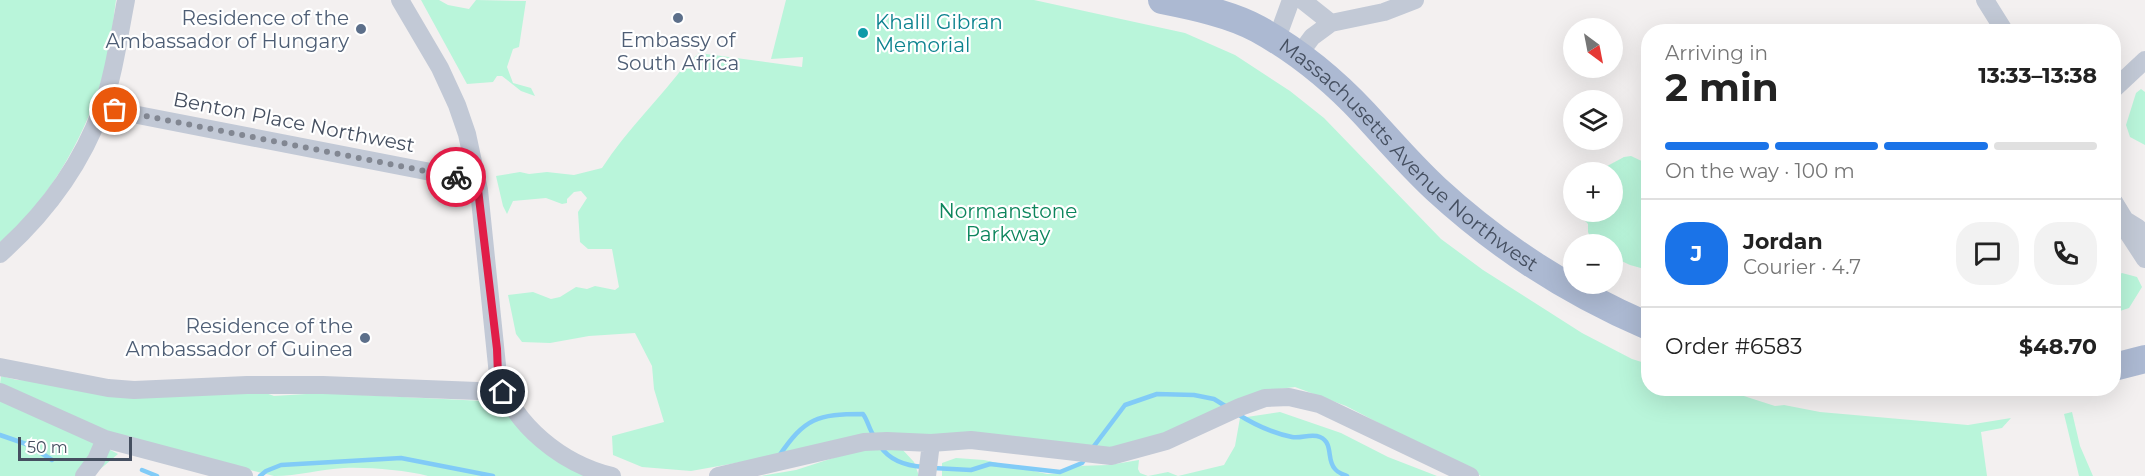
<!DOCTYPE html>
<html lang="en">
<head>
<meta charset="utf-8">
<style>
	:root { --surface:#fff; --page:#f2f2f2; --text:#222; --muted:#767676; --line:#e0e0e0; --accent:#1a73e8 }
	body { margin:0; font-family:Montserrat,sans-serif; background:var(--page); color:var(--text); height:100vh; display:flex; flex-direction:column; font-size:22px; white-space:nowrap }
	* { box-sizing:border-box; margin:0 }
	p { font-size:20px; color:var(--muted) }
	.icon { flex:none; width:33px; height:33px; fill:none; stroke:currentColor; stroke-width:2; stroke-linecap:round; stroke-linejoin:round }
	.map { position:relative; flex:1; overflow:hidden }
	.panel { position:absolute; left:1641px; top:24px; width:480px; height:372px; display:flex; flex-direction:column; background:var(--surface); border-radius:24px; box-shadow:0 6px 24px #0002 }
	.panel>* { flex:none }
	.needle { width:39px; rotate:148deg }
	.tools { position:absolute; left:1563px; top:18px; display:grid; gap:12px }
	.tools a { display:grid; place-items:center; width:60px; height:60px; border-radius:50%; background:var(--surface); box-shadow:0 6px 24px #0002; font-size:30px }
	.scale { position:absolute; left:18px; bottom:15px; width:114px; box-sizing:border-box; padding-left:6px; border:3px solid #454f60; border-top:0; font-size:16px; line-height:21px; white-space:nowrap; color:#454f60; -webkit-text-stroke:4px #fff; paint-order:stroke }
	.pin { position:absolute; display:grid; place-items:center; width:51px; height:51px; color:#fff; margin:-26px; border:3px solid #fff; border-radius:50%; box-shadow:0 2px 6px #0007 }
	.courier { position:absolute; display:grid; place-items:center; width:60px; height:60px; margin:-30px; border:4px solid #e11d48; border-radius:50%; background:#fff; color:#222; box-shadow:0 2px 8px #0007 }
	.headline em { font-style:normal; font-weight:700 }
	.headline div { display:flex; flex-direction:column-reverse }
	.headline { display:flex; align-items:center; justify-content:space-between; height:102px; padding:0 24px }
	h1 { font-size:39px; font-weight:700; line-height:45px }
	.bar { display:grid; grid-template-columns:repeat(4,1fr); gap:9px 6px; align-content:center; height:72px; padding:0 24px }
	.bar i { height:8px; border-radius:4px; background:var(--line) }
	.bar .selected { background:var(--accent) }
	.bar p { grid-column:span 4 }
	.line { display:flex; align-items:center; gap:15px; padding:0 24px; border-top:2px solid var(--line) }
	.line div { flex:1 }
	.round { display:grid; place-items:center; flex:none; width:63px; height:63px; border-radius:24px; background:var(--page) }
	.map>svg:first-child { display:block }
	.green { fill:#b9f5da }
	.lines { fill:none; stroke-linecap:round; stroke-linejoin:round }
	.stream { stroke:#81cbf7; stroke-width:4.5 }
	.minor { stroke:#c2c9d6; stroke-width:18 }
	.primary { stroke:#acb9d2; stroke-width:28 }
	.done { stroke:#828792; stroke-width:6; stroke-dasharray:0 10.8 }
	.route { stroke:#e11d48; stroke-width:8 }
	.service-dot { fill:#5c6f8a; stroke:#fff; stroke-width:2 }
	.culture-dot { fill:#0f9aa8; stroke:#fff; stroke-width:2 }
	.labels { text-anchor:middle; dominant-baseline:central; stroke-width:4.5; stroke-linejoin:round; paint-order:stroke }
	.service-label { font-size:20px; fill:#4e5e75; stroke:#fff; text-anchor:end }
	.culture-label { font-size:20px; fill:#0d838f; stroke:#fff; text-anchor:start }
	.street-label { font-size:20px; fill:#454f60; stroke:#fff }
	.park-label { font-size:20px; fill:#0c855c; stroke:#fff }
</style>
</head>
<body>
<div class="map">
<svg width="2145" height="476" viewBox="0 0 2145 476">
	<rect width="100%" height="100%" fill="#f3f0f0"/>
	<!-- green -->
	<path class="green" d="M0,0H116C113,21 111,43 106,63C91,127 51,200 0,242Z
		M421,0H439L448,5L469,9L476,0L526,1L519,47L513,49L507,67L513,83L531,88L535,96L521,91L502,76H497L493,82L467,84Z
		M786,0H1034L1185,33L1235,55L1290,91L1324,118L1441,239L1483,270L1582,333L1632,359L1648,364V388L1722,389L1775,406L1784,405L1820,412L1968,425L2011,418L2002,428L1981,432L1987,476H1481L1346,406L1295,387L1262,391L1166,437L1106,453L1074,445L803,451L691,471L642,467L613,455L612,436L664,422L654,389L652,366L635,333L589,336L550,343L522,342L516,334L508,295L533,292L551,299L560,297L576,287L587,289L595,286L615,290L619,287L612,249H588L580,242L578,212L587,198L581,191L574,192L567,199V203L562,204L546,198L513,201L507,214L503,206L496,176L520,172L529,174L547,172L574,175L602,168C627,129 661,98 688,61H691L699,53L802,67L803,57L771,59Z
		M2141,89L2145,92V145L2130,137L2126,125L2136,93Z
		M1631,156L1648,164V270L1630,265L1613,257L1612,244H1593L1588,232V224L1577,212H1612V172H1596L1624,157Z
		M2122,273L2137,277L2142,287L2129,308L2114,313C2113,300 2109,279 2122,273Z
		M1,376L17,380L249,387L274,396L322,393L504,402L565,466L622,476H428C405,470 368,467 344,468C321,469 298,476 274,476L109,434L0,384Z
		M0,396L65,426L118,454L92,476H0Z
		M1280,412L1341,433L1388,457L1437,476H942V463L956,458L984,460L1047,474L1061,473L1077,466L1109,465L1139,460L1138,469L1140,473L1148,476L1168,472L1178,476L1224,465L1235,446L1240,418Z
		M2072,412L2080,446L2093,476H2079L2064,414Z
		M870,446L901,448L914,462L919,476H761L796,470Z"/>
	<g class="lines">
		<!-- stream -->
		<path class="stream" d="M1236,413C1253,424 1273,433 1292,437C1301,439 1311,433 1320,437C1334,443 1326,460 1335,469C1338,473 1342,474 1347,476
			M0,435L29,445L52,460
			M880,446C890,461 907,466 924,467
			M1091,450L1125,405L1157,394L1194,395L1214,399L1227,407
			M779,456C805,418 817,414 863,414C868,421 869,429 874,436
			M933,468L971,470L990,464L1060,472L1082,463L1086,457
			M142,470L157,476
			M260,476L266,471L281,465L401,458L493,476"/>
		<!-- minor -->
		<path class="minor" d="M400,0L440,68L457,105L467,134L479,190L498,375C513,425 562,464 612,476
			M1302,0L1331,23
			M1985,0L2005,32
			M1276,41L1291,0
			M1298,56L1312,37L1331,23L1384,12L1415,0
			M2114,89L2145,60
			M102,108L477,181
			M2114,202L2125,220L2138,228L2145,238
			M2127,228L2128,233L2145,259
			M0,254C46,213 81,166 102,108C114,74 119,36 126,0
			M0,367L108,388L134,390L247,385H323L503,392
			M0,392L105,439L244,476
			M84,476L96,460L105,439
			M718,476L864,442L887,441L931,443L971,440L1111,456L1166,441L1240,407L1265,398L1289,397L1319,404L1470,476
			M927,476L931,443"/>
		<!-- primary -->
		<g class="primary">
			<path id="s1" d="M1162,0C1192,6 1231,14 1258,29C1296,50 1334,81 1364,113C1388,139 1410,165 1436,189C1498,246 1571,293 1648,326"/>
			<path d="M2114,367L2145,359"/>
		</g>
	</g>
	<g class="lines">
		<!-- done -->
		<path class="done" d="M115,110L456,177"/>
		<!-- route -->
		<path class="route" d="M456,177L477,181L497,349L498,375L503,392"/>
	</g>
	<!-- markers -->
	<g class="service-dot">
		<circle cx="678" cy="18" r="6"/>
		<circle cx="361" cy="29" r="6"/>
		<circle cx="365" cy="338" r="6"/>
	</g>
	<circle class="culture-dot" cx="863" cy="33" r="6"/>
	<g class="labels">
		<!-- service labels -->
		<g class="service-label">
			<text x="349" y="18">Residence of the<tspan x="349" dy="23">Ambassador of Hungary</tspan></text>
			<text x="678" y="40" text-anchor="middle">Embassy of<tspan x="678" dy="23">South Africa</tspan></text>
			<text x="353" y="326">Residence of the<tspan x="353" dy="23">Ambassador of Guinea</tspan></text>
		</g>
		<!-- culture labels -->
		<g class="culture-label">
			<text x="875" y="22">Khalil Gibran<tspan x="875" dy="23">Memorial</tspan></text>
		</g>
		<!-- street labels -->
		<g class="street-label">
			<text transform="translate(294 122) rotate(11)">Benton Place Northwest</text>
			<text stroke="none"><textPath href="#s1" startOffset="298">Massachusetts Avenue Northwest</textPath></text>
		</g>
		<!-- park labels -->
		<g class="park-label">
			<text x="1008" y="211">Normanstone<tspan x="1008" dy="23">Parkway</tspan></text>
		</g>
	</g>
</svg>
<div class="tools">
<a><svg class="needle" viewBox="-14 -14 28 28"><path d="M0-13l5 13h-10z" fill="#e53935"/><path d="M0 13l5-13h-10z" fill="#767676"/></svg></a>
<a><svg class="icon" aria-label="layers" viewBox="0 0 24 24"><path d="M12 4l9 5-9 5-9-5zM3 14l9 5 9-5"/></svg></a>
<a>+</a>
<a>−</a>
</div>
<div class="scale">50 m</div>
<div class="pin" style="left:115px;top:110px;background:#ea580c"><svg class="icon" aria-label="bag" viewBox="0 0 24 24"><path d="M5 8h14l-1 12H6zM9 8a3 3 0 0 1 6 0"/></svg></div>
<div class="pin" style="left:503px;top:392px;background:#1f2937"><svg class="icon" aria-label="home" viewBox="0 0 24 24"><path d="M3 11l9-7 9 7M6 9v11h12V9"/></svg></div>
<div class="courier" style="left:456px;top:177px"><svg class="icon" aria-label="bike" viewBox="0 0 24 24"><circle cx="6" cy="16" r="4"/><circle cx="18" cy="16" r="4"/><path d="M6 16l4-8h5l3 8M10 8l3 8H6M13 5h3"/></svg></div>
<section class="panel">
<div class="headline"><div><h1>2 min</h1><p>Arriving in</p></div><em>13:33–13:38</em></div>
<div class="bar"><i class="selected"></i><i class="selected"></i><i class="selected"></i><i></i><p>On the way · 100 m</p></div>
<div class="line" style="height:108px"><b class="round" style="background:var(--accent);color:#fff">J</b><div><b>Jordan</b><p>Courier · 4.7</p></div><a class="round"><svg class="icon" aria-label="chat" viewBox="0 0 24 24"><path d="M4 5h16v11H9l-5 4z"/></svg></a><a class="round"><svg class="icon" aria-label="phone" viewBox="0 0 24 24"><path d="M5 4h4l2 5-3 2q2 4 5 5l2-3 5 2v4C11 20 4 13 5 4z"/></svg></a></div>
<div class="line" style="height:78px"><div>Order #6583</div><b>$48.70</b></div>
</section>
</div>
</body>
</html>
